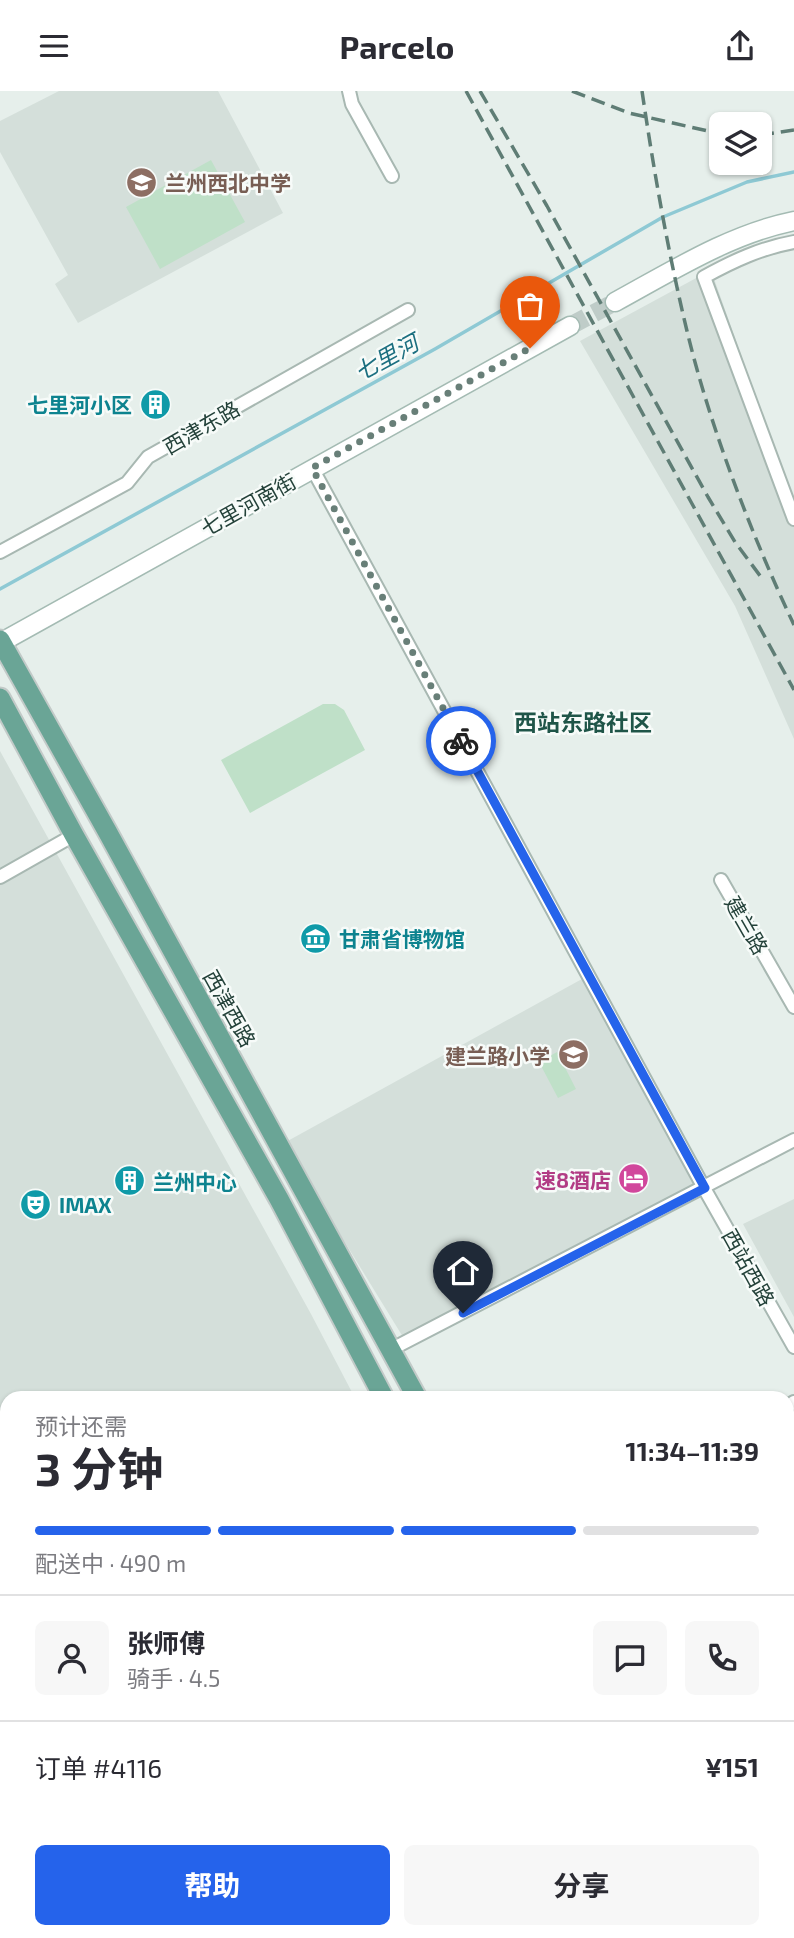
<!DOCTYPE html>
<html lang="zh">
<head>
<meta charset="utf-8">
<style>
	:root { --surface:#fff; --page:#f7f7f7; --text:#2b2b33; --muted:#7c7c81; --line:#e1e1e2; --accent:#2563eb }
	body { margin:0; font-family:"Exo 2","Noto Sans SC",sans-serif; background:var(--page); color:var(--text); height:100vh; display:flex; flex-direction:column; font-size:26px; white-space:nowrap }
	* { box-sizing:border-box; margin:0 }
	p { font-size:23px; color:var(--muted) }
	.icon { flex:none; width:38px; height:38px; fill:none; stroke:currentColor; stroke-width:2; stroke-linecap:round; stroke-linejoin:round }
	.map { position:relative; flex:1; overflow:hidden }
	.side { position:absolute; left:0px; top:1300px; width:794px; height:548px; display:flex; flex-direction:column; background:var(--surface); border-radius:21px 21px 0 0; box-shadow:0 2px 5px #0004 }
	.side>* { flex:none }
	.tools { position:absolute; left:709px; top:21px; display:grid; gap:14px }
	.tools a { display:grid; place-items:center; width:63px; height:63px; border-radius:10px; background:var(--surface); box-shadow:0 2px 5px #0004; font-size:35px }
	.pin { position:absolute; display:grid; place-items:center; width:60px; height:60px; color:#fff; margin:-72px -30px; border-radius:50% 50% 50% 0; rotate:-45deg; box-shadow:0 0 7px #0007 }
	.pin .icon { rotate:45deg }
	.courier { position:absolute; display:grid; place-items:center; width:70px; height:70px; margin:-35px; border:5px solid #2563eb; border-radius:50%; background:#fff; color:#222; box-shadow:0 2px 9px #0007 }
	.summary em { font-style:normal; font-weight:700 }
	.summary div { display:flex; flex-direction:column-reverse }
	.summary { display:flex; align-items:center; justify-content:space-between; height:119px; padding:0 35px }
	h1 { font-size:46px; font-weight:700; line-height:52px }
	.bar { display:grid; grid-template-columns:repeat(4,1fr); gap:10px 7px; align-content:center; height:84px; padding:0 35px }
	.bar i { height:9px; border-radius:5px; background:var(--line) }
	.bar .active { background:var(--accent) }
	.bar p { grid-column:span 4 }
	.line { display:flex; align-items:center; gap:18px; padding:0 35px; border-top:2px solid var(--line) }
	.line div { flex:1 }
	.round { display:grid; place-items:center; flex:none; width:74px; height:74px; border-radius:10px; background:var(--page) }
	.primary-button { display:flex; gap:14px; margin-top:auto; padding:14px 35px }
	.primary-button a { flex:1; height:80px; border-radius:10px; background:var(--accent); color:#fff; font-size:28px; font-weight:700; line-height:80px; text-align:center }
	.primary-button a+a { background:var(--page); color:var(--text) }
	header { display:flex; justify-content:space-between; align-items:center; height:91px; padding:0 35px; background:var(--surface); font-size:32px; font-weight:700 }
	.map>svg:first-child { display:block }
	.built { fill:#d4dfda }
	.green { fill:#bfe0c8 }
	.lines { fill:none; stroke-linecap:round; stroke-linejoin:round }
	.stream { stroke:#8ec9d4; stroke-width:3.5 }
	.secondary-tunnel { stroke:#bfccc8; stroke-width:18; stroke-dasharray:18 9; stroke-linecap:butt }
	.street-casing { stroke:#a8b8b2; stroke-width:16 }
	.secondary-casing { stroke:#a4bbb3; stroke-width:21 }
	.primary-casing { stroke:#c2cac8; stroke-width:23 }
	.street { stroke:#fff; stroke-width:12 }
	.secondary { stroke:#fff; stroke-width:18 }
	.primary { stroke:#6aa596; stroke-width:19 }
	.rail { stroke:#5f7d75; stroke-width:3.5; stroke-dasharray:14 7; stroke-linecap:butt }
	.done { stroke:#687f78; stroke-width:7; stroke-dasharray:0 12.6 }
	.route { stroke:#2563eb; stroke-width:9 }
	.labels { text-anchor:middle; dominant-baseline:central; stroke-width:5; stroke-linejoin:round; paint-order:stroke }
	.education-label { font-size:21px; font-weight:bold; fill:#785e54; stroke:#f7fbf9; text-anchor:start }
	.culture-label { font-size:21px; font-weight:bold; fill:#0d838f; stroke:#f7fbf9; text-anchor:start }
	.street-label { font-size:21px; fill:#24423a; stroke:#f7fbf9 }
	.hotel-label { font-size:21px; font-weight:bold; fill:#b23c85; stroke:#f7fbf9; text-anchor:end }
	.water-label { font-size:23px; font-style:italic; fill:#1c6f80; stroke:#f7fbf9 }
	.neighbourhood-label { font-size:23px; font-weight:bold; fill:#1f5548; stroke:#f7fbf9 }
</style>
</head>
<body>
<header><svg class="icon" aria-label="menu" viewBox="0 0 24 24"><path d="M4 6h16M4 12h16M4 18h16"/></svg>Parcelo<svg class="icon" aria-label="share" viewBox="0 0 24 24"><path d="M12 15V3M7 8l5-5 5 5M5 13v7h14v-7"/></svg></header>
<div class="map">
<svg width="794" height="1847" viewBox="0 0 794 1847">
	<rect width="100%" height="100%" fill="#e6efeb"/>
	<!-- built -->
	<path class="built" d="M59,0H218L283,122L78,232L55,193L68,184L0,61V30Z
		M711,179L794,414V648L735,515L580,250Z
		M0,660L311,1223L355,1307H7V1565L0,1554Z
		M582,888L704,1097L403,1246L284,1052Z
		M794,1108V1226L743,1133Z"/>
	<!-- green -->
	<path class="green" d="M211,69L245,131L160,178L126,116Z
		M323,613H335L344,619L365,659L250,722L221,669Z
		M557,961L576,998L558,1007L539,971Z"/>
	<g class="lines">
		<!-- stream -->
		<path class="stream" d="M0,498L435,258L663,126L747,91L794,81"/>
		<!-- secondary-tunnel -->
		<path class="secondary-tunnel" d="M570,235L615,211"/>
		<defs>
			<path id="street" d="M349,0L352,13L392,85
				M794,151C761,157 733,170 704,186L794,428
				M312,377L704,1097L794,1256
				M0,461L127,392L148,366L408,219
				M0,786L74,744
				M721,789L794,916
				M390,1259L794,1049
				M788,1315L794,1311
				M0,1652L7,1664
				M0,1730L7,1716
				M788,1765L794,1762
				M788,1809L794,1820
				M116,1841L125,1847
				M189,1847L193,1841"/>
			<path id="secondary" d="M615,211C672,180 730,143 794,130
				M0,552L570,235
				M788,1468L794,1464
				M286,1847L290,1841
				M321,1847L325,1841"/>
			<path id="primary" d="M0,549L107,740L417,1307
				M0,607L74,744L279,1108L384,1307
				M670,1841L673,1847
				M709,1841L712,1847"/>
		</defs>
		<!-- street casing -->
		<use href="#street" class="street-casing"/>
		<!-- secondary casing -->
		<use href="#secondary" class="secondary-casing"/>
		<!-- primary casing -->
		<use href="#primary" class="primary-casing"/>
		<!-- street -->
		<use href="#street" class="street"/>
		<!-- secondary -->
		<use href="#secondary" class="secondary"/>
		<!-- primary -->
		<use href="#primary" class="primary"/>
		<!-- rail -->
		<path class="rail" d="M466,0L794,599
			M480,0L547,115L708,406L735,451L761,486
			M572,0L629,22L721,43
			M642,0C654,81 668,161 687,240C710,336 752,445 794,534
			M760,44L794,39"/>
	</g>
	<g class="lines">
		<!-- done -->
		<path class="done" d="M461,650L312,377L530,257"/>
		<!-- route -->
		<path class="route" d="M461,650L705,1097L463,1222"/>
	</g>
	<!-- icons -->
	<defs>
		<symbol id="school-disc" viewBox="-11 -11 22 22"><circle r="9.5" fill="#8d6e63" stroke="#f7fbf9"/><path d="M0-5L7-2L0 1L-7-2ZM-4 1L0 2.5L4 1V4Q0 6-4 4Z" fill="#fff"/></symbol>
		<symbol id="building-disc" viewBox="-11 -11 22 22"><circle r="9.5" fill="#0f9aa8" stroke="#f7fbf9"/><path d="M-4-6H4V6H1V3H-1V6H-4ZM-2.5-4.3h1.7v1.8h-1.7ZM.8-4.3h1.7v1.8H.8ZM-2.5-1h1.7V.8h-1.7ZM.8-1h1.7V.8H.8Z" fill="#fff"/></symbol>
		<symbol id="museum-disc" viewBox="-11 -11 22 22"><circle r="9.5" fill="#0f9aa8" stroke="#f7fbf9"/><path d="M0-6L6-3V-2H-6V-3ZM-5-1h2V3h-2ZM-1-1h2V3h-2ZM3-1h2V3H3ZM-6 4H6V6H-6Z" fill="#fff"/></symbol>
		<symbol id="hotel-disc" viewBox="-11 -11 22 22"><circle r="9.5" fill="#d1479c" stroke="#f7fbf9"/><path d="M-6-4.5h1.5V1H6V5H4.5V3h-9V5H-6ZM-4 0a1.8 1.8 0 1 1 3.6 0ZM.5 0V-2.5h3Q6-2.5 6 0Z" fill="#fff"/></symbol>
		<symbol id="theatre-disc" viewBox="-11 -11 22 22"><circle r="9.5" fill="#0f9aa8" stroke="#f7fbf9"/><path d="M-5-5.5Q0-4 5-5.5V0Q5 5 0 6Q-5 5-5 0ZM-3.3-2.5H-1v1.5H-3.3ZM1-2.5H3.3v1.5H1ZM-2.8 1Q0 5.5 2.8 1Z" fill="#fff"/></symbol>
	</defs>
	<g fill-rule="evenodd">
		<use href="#school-disc" x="124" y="74" width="35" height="35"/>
		<use href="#building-disc" x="138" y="296" width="35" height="35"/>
		<use href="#museum-disc" x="298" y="830" width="35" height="35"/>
		<use href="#school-disc" x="556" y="946" width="35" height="35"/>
		<use href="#hotel-disc" x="616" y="1070" width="35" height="35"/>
		<use href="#building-disc" x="112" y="1072" width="35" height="35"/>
		<use href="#theatre-disc" x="18" y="1096" width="35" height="35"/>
	</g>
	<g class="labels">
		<!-- education labels -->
		<g class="education-label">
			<text x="165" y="91">兰州西北中学</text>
			<text x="550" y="964" text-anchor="end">建兰路小学</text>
		</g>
		<!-- culture labels -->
		<g class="culture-label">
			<text x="132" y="313" text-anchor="end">七里河小区</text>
			<text x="339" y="847">甘肃省博物馆</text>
			<text x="153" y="1090">兰州中心</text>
			<text x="59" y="1113">IMAX</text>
		</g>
		<!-- street labels -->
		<g class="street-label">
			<text transform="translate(201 336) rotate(-30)">西津东路</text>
			<text transform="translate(248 413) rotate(-29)">七里河南街</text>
			<text transform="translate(747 834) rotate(60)">建兰路</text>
			<text transform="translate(230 917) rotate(61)">西津西路</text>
			<text transform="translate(749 1176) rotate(61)">西站西路</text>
		</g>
		<!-- hotel labels -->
		<g class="hotel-label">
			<text x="611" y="1088">速8酒店</text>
		</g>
		<!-- water labels -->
		<g class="water-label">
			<text transform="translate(386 266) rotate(-29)">七里河</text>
		</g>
		<!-- neighbourhood labels -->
		<g class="neighbourhood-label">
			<text x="583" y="631">西站东路社区</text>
		</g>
	</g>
</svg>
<div class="tools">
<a><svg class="icon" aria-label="layers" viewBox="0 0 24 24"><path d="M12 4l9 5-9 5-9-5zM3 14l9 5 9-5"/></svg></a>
</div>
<div class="pin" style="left:530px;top:257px;background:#ea580c"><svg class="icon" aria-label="bag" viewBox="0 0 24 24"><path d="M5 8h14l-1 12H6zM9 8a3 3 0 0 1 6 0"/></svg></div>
<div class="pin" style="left:463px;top:1222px;background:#1f2937"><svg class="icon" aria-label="home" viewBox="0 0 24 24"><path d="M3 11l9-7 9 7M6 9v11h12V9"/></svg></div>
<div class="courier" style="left:461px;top:650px"><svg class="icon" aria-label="bike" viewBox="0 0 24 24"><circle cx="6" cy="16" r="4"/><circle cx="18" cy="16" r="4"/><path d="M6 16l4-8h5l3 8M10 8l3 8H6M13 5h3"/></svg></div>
<section class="side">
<div class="summary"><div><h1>3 分钟</h1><p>预计还需</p></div><em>11:34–11:39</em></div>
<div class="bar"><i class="active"></i><i class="active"></i><i class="active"></i><i></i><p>配送中 · 490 m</p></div>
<div class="line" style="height:126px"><a class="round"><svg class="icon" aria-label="person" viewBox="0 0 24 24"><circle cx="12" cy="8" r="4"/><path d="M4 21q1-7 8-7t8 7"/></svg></a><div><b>张师傅</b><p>骑手 · 4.5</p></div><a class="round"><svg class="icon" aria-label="chat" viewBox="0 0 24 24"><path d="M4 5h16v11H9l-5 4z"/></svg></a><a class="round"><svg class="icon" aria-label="phone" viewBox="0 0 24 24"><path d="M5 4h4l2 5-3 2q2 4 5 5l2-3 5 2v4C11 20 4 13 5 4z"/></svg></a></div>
<div class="line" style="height:91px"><div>订单 #4116</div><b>¥151</b></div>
<div class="primary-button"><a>帮助</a><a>分享</a></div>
</section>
</div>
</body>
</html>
